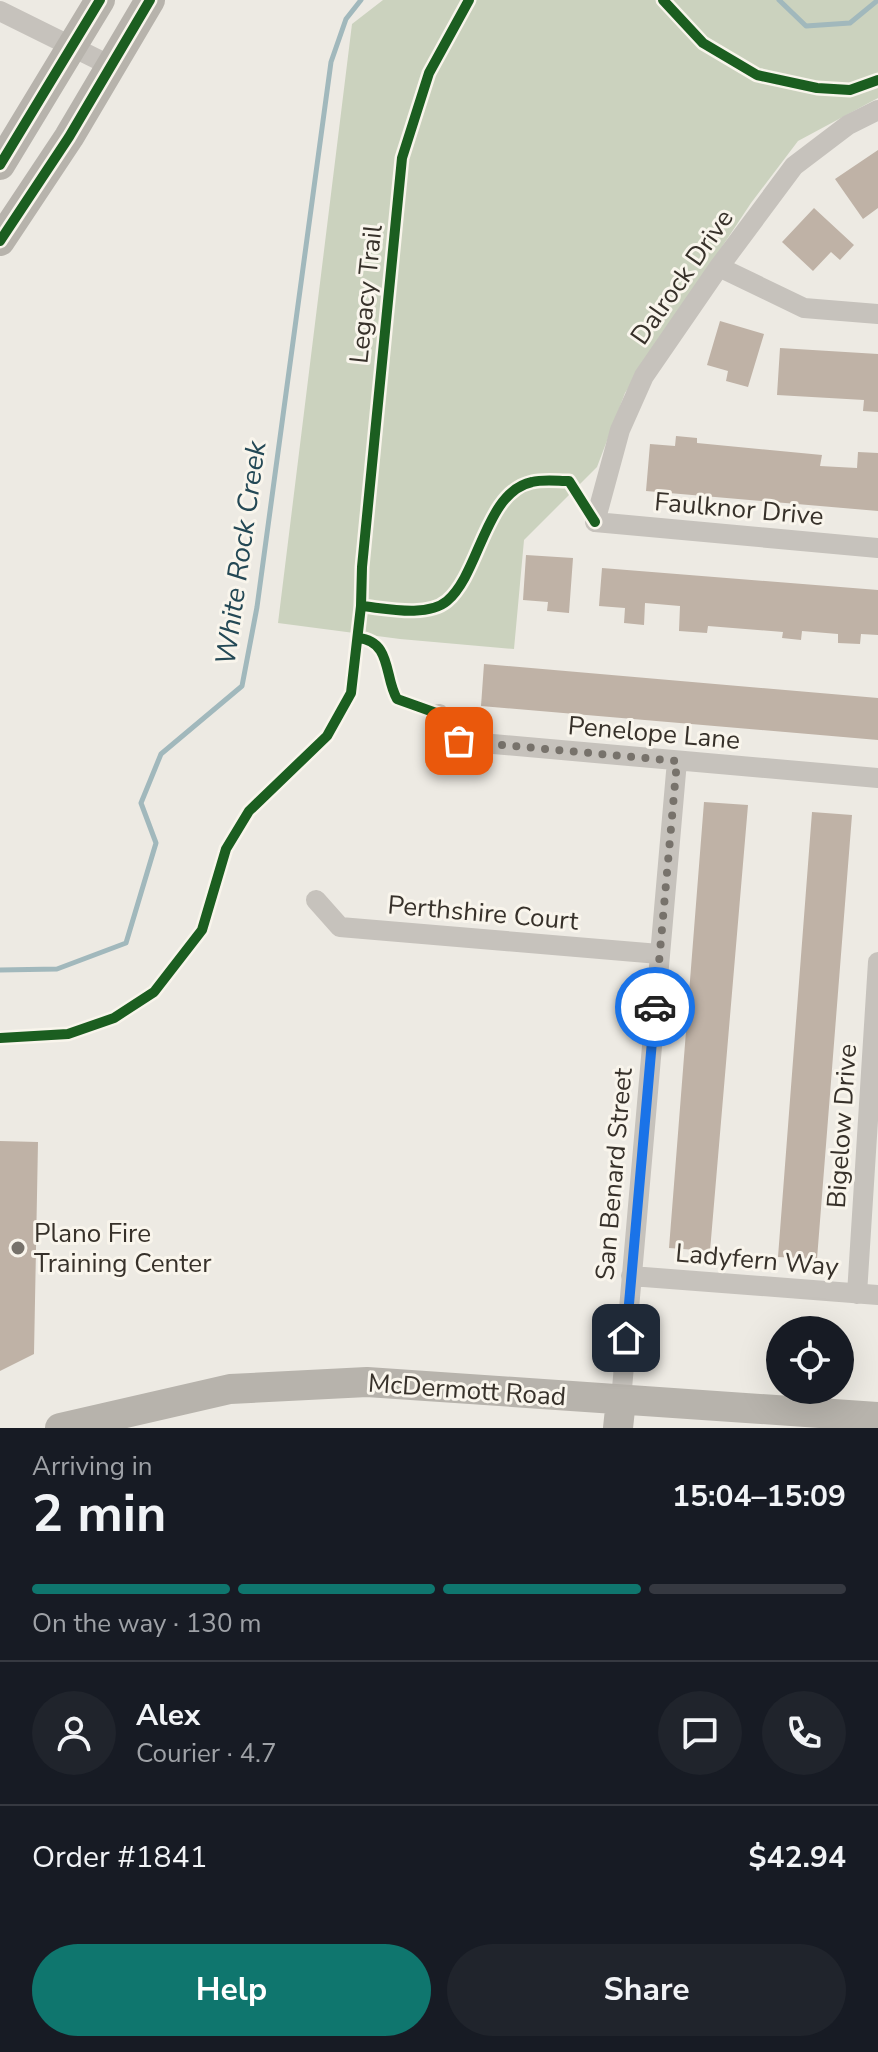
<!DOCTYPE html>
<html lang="en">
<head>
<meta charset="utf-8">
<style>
	:root { --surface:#171b24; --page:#20242c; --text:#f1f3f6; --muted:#9ea1a6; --line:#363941; --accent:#0f766e }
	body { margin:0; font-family:"Nunito Sans",sans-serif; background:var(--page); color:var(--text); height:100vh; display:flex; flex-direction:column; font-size:30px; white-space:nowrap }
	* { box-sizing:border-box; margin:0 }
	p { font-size:26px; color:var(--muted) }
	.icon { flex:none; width:44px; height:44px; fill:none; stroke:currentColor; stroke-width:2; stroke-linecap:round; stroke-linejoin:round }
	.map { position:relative; height:1428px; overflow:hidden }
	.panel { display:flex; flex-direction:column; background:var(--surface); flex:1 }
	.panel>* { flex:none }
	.buttons { position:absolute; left:766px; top:1316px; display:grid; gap:16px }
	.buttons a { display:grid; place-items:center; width:88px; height:88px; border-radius:50%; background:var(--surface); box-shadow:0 8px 32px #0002; font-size:40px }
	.pin { position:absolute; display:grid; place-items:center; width:68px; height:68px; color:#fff; margin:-34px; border-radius:16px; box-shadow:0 4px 12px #0006 }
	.courier { position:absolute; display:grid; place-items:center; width:80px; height:80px; margin:-40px; border:6px solid #1a73e8; border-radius:50%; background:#fff; color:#222; box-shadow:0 2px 10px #0007 }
	.head em { font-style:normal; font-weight:700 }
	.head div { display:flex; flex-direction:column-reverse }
	.head { display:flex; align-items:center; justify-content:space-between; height:136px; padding:0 32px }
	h1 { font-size:52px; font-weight:700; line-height:60px }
	.bar { display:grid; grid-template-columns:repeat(4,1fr); gap:12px 8px; align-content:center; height:96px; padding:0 32px }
	.bar i { height:10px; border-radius:6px; background:var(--line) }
	.bar .selected { background:var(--accent) }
	.bar p { grid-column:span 4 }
	.line { display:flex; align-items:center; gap:20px; padding:0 32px; border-top:2px solid var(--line) }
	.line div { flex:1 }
	.round { display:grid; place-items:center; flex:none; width:84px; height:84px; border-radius:42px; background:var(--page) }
	.button { display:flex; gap:16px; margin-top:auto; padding:16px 32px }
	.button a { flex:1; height:92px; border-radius:48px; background:var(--accent); color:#fff; font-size:32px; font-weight:700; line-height:92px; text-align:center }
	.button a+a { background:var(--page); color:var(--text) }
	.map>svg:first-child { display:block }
	.green { fill:#cbd2be }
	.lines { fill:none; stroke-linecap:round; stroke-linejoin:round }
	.stream { stroke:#a1b8bc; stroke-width:5 }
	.building { fill:#bfb2a6 }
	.minor { stroke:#c6c2bc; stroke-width:20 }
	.secondary { stroke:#b7b3ac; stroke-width:30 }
	.cycleway-casing { stroke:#f9f5ec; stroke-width:15 }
	.cycleway { stroke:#1b5e20; stroke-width:10 }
	.done { stroke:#77726b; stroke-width:8; stroke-dasharray:0 14.4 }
	.route { stroke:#1a73e8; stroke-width:10 }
	.poi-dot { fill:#77726b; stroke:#f9f5ec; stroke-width:3 }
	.labels { text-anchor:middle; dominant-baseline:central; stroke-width:6; stroke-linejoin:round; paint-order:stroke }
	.street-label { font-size:26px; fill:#37312a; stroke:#f9f5ec }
	.poi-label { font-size:26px; fill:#37312a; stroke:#f9f5ec; text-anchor:start }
	.water-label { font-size:28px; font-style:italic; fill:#234855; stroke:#f9f5ec }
</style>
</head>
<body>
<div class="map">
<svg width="878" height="1428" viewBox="0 0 878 1428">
	<rect width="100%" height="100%" fill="#edeae3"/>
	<!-- green -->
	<path class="green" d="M383,0H878V98L798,141L751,203L625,393L597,467L524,540L514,649L400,639L278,623L352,24Z"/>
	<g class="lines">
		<!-- stream -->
		<path class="stream" d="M779,0L806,26L850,23L878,0
			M0,970L57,969L126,943L156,843L141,803L161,754L242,686L257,607L331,62L346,19L361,0"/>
	</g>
	<!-- building -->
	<path class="building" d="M878,150V208L863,219L835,179Z
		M814,208L854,245L840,260L831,252L813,271L782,242Z
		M720,321L764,334L748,387L726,381L728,371L707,365Z
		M780,348L878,354V412L863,411L864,400L777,395Z
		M676,436L697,438V443L822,455L820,466L857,468L858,452L878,453V511L646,491L650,444L675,446Z
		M526,555L573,558L569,613L547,611L548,602L523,600Z
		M602,568L878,590V635L861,634L860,644L838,643V634L802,631L801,640L782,638L783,632L708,626L707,633L679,631L680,606L645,603L644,625L624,623L625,608L599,606Z
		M484,664L878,698V740L481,706Z
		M704,802L748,805L710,1251L669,1248Z
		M812,812L852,815L817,1259L778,1257Z
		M0,1141L38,1142L34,1354L0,1371Z"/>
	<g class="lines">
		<!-- minor -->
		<path class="minor" d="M0,11L111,66
			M878,110L848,125L794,166L719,267L644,376L620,430L595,522L878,548
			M719,267L804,308L878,314
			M439,714L459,741L878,778
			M316,900L340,927L659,954
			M631,1276L878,1295
			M857,1294L878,962
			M621,1400L677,761"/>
		<!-- secondary -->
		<path class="secondary" d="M0,165L100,0
			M0,241L69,137L150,0
			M60,1428L230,1389L367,1382L878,1417
			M618,1428L621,1400"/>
		<defs>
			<path id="cycleway" d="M469,0L429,73L402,158L362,567L361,606C384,608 427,618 447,601C480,573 485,492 532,482C543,479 558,481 569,481L595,522
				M663,0L703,43L757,75L817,88L850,90L878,80
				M0,165L100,0
				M0,241L69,137L150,0
				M358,638C392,641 384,677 397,699L439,714
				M0,1038L68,1034L114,1018L154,992L202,930L226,849L249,811L327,736L351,693L361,606"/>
		</defs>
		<!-- cycleway casing -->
		<use href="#cycleway" class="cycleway-casing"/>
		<!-- cycleway -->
		<use href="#cycleway" class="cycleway"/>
	</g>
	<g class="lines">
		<!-- done -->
		<path class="done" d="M459,741L677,761L655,1007"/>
		<!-- route -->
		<path class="route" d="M626,1338L655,1007"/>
	</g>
	<!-- markers -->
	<circle class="poi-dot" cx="18" cy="1248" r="8"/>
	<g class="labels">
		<!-- street labels -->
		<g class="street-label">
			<text transform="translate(682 277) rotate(-55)">Dalrock Drive</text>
			<text transform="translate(366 294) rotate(-84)">Legacy Trail</text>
			<text transform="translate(739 509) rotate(5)">Faulknor Drive</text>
			<text transform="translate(654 733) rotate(5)">Penelope Lane</text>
			<text transform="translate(483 913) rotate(5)">Perthshire Court</text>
			<text transform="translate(842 1126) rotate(-86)">Bigelow Drive</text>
			<text transform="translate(614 1174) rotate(-85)">San Benard Street</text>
			<text transform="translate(757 1260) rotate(5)">Ladyfern Way</text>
			<text transform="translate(467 1390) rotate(4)">McDermott Road</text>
		</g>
		<!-- poi labels -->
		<g class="poi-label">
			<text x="34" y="1233">Plano Fire<tspan x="34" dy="30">Training Center</tspan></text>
		</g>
		<!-- water labels -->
		<g class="water-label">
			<text transform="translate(241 553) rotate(-82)">White Rock Creek</text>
		</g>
	</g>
</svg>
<div class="buttons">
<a><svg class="icon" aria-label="locate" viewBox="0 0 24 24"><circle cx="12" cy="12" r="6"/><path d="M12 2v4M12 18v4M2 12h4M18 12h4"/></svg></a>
</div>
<div class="pin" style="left:459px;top:741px;background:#ea580c"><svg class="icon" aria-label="bag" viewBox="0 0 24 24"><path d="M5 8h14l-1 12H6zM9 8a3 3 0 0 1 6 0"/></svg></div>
<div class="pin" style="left:626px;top:1338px;background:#1f2937"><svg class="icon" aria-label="home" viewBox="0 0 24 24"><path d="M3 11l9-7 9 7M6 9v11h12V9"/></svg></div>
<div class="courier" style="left:655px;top:1007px"><svg class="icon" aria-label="car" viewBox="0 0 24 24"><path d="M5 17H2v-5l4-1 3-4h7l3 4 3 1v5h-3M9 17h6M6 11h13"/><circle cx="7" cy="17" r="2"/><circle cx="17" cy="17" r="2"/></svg></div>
</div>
<section class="panel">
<div class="head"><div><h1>2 min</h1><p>Arriving in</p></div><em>15:04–15:09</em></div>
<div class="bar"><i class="selected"></i><i class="selected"></i><i class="selected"></i><i></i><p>On the way · 130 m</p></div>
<div class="line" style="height:144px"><a class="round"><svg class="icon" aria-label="person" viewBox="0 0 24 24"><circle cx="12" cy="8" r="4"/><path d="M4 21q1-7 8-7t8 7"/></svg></a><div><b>Alex</b><p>Courier · 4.7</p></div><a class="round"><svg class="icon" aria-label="chat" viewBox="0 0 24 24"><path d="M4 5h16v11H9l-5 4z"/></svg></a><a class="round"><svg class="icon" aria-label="phone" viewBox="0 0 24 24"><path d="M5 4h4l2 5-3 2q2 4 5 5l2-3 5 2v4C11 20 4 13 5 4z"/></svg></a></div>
<div class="line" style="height:104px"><div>Order #1841</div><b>$42.94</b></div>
<div class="button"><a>Help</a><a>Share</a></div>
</section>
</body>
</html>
